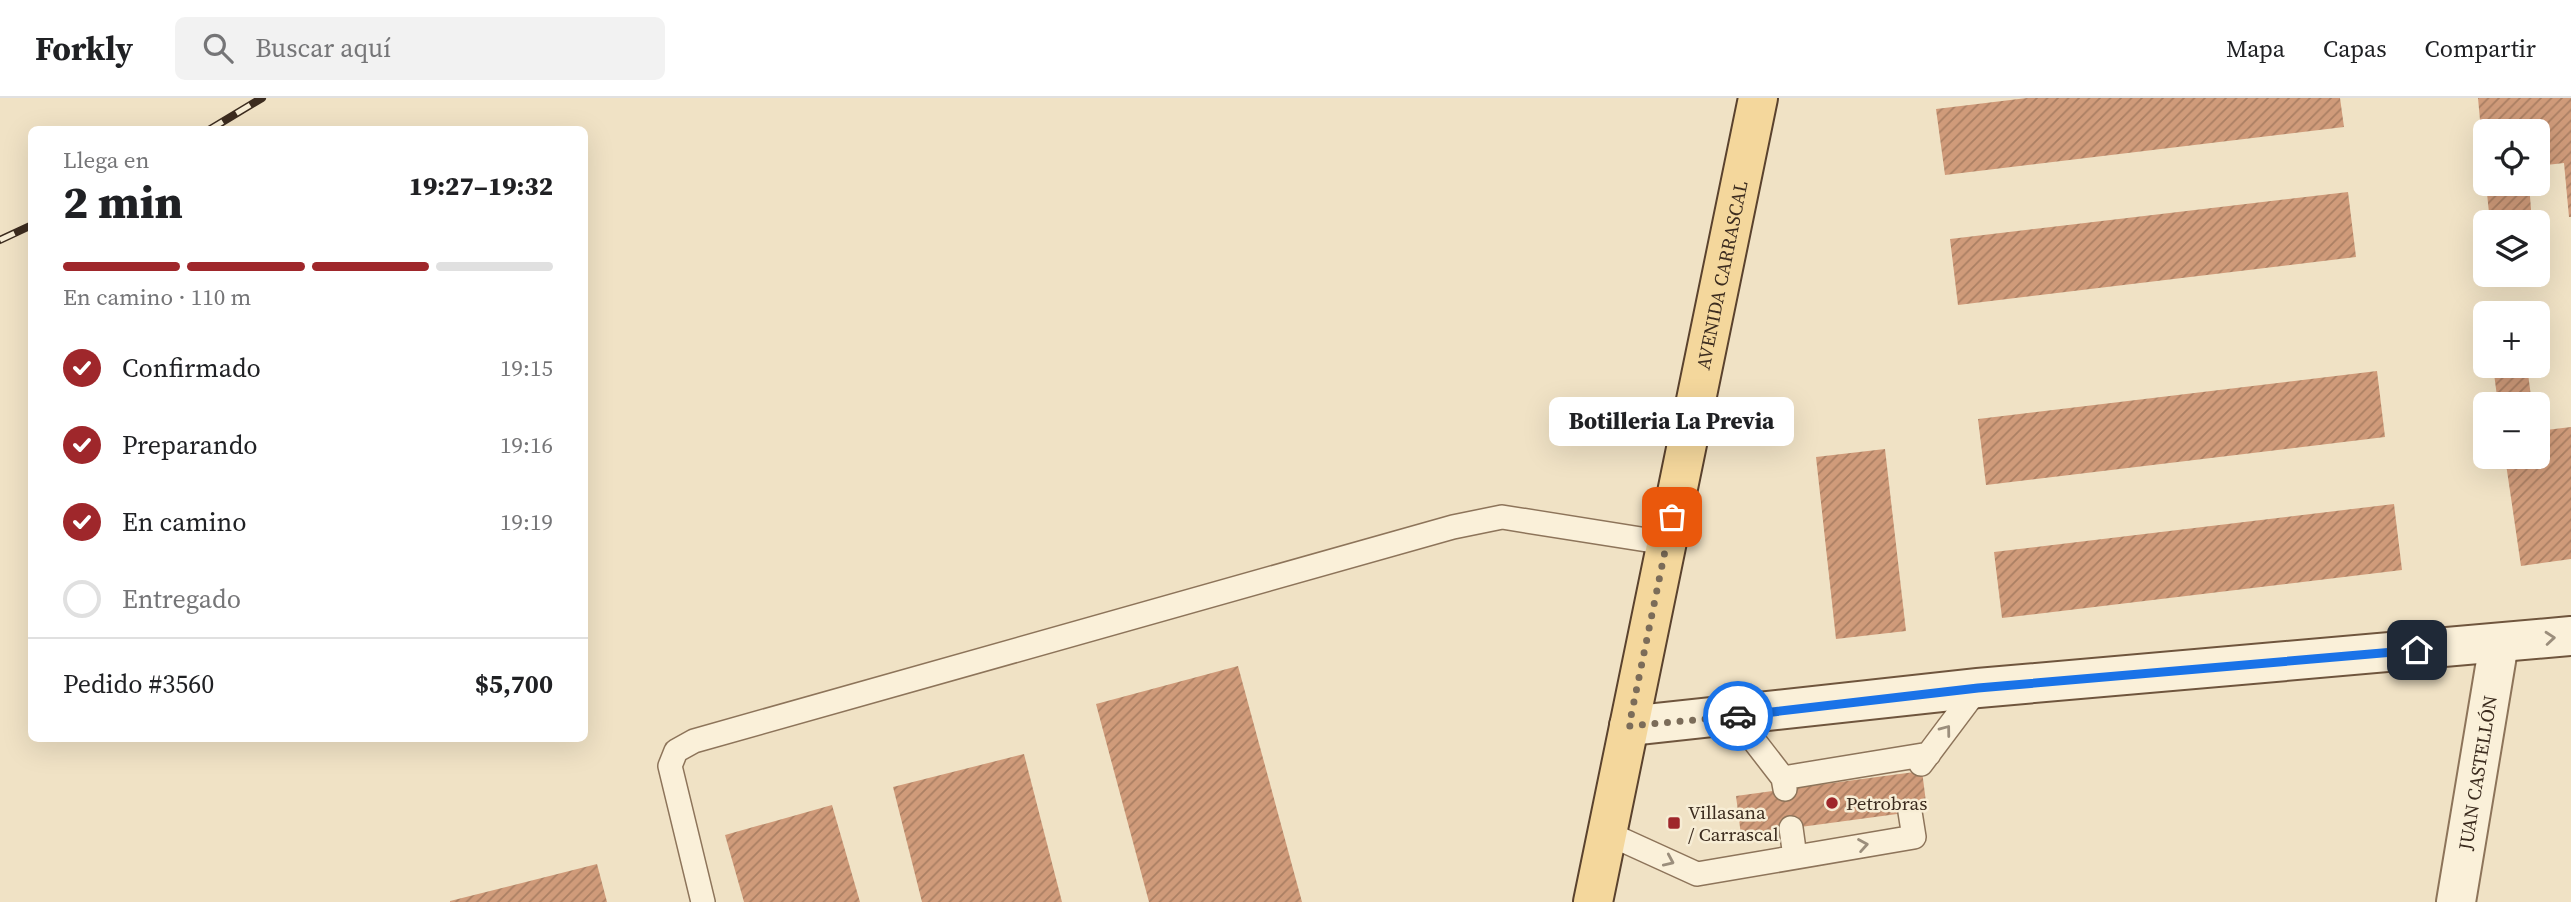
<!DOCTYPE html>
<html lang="es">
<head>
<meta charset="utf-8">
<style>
	:root { --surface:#fff; --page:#f2f2f2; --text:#202124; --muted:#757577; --line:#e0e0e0; --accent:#9f272b }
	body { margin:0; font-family:"Source Serif 4",serif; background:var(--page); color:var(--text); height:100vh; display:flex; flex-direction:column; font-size:26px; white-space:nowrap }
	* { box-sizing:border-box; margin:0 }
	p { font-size:23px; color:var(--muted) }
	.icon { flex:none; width:38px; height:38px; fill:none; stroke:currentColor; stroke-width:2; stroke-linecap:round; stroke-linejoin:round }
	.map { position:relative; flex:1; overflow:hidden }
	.side { position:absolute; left:28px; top:28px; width:560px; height:616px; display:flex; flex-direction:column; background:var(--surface); border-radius:10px; box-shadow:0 7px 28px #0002 }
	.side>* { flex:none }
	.tools { position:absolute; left:2473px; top:21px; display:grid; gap:14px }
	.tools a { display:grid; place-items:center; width:77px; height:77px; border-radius:10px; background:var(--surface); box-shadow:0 7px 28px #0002; font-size:35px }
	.pin { position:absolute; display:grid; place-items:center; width:60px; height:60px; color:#fff; margin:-30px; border-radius:14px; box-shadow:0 4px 10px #0006 }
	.courier { position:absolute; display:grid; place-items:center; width:70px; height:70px; margin:-35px; border:5px solid #1a73e8; border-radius:50%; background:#fff; color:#222; box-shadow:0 2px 9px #0007 }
	.bubble { position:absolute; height:49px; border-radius:10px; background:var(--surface); box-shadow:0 7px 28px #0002; font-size:23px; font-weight:800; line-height:49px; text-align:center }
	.summary em { font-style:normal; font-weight:800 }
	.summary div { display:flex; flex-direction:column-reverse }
	.summary { display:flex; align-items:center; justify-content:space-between; height:119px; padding:0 35px }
	h1 { font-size:46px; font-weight:800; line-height:52px }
	.bar { display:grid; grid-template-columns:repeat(4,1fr); gap:10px 7px; align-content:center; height:84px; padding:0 35px }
	.bar i { height:9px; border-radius:5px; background:var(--line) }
	.bar .on { background:var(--accent) }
	.bar p { grid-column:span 4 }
	.line { display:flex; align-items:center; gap:18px; padding:0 35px; border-top:2px solid var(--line) }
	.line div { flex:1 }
	ol { padding:0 35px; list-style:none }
	li { display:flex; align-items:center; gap:21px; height:77px }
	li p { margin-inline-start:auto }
	li .icon { padding:7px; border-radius:50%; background:var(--accent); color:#fff; stroke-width:4 }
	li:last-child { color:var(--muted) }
	li i { width:38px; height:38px; border:4px solid var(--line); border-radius:50% }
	header { display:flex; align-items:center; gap:42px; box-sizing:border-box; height:98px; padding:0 35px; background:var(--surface); border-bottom:2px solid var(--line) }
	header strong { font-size:33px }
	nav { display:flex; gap:38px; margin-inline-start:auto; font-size:24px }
	.search { width:490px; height:63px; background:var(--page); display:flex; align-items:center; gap:18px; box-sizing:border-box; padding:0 24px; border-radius:10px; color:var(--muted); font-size:26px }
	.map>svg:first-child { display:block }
	.building { fill:url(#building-hatch) }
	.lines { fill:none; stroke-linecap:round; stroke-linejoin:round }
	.lane-casing { stroke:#8d745a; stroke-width:26 }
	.street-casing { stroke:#8d745a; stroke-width:42 }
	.secondary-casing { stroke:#6f553d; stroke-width:42 }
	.primary-casing { stroke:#5a422e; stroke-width:42 }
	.lane { stroke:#faf0d9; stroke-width:23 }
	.street { stroke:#faf0d9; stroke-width:38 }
	.secondary { stroke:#faf0d9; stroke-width:38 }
	.primary { stroke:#f4d79c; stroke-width:38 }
	.rail-casing { stroke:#3c2c1f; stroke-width:8 }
	.rail { stroke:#f7edd5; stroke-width:5; stroke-dasharray:16; stroke-linecap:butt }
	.oneway { stroke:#9b8e7c }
	.done { stroke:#7b6c59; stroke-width:7; stroke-dasharray:0 12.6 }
	.route { stroke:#1a73e8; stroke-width:9 }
	.poi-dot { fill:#9f272b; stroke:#f7edd5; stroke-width:2.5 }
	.labels { text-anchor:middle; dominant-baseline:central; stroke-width:5; stroke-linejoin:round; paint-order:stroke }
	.street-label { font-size:19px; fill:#3c2c1f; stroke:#f7edd5 }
	.poi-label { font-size:19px; fill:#3c2c1f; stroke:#f7edd5; text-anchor:start }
</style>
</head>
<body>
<header>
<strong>Forkly</strong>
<div class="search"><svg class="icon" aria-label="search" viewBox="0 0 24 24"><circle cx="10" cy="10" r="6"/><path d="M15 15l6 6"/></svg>Buscar aquí</div>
<nav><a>Mapa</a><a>Capas</a><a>Compartir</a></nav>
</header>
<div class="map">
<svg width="2571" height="804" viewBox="0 0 2571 804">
	<defs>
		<pattern id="building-hatch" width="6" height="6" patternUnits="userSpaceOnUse" patternTransform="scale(1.75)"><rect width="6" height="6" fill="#d09b7a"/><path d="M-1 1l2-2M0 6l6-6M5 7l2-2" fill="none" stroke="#aa7f63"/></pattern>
	</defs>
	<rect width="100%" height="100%" fill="#f0e2c5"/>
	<!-- building -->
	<path class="building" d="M2027,0H2340L2344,29L1945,77L1936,11Z
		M2478,0H2571V119H2569L2564,65L2538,68V33H2485V55H2483Z
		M2486,86H2529L2532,124H2490Z
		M2348,94L2356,159L1958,207L1950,141Z
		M2493,268H2527L2532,306H2498Z
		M2377,273L2385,339L1986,387L1978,321Z
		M2571,329V461L2521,468L2505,359H2538V333Z
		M1885,351L1906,533L1836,541L1816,359Z
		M2394,406L2402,472L2002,520L1994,454Z
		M1238,568L1302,804H1149L1096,606Z
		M1024,656L1062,804H922L893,689Z
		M1922,673L1927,712L1741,737L1736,698Z
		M832,707L860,804H744L725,737Z
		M597,766L607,804H450V803Z"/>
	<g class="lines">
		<defs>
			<path id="lane" d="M1735,618L1783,680L1785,691
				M1921,666L1978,590
				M1783,680L1929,656
				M1791,730L1795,759
				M1607,735L1697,776L1914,739L1910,714
				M703,804L670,668L676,653L694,643L1453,429L1502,419L1666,445"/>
			<g id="street">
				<path id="s1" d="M2456,804L2499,545"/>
			</g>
			<path id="secondary" d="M1629,628L1978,590L2571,538"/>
			<g id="primary">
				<path id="s2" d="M1593,804L1758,0"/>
			</g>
		</defs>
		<!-- lane casing -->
		<use href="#lane" class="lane-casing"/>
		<!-- street casing -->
		<use href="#street" class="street-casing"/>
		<!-- secondary casing -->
		<use href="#secondary" class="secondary-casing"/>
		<!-- primary casing -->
		<use href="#primary" class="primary-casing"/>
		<!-- lane -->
		<use href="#lane" class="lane"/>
		<!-- street -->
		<use href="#street" class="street"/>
		<!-- secondary -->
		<use href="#secondary" class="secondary"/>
		<!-- primary -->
		<use href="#primary" class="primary"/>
		<defs>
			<path id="rail" d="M209,32L262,0
				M0,142L32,127"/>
		</defs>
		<!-- rail casing -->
		<use href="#rail" class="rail-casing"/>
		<!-- rail -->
		<use href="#rail" class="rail"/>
	</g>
	<!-- one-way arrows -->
	<defs><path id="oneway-chevron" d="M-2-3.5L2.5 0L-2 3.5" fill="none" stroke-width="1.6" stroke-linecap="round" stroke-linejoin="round" transform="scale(1.75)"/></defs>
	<g class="oneway">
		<use href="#oneway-chevron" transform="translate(2550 540) rotate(-5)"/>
		<use href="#oneway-chevron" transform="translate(1946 632) rotate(-53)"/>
		<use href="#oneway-chevron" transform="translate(1863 747) rotate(-10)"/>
		<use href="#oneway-chevron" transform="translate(1669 763) rotate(24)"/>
	</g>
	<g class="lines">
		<!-- done -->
		<path class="done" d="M1672,419L1629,628L1738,618"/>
		<!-- route -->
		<path class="route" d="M1738,618L1978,590L2417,552"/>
	</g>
	<!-- markers -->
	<g class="poi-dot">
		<circle cx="1832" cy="705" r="7"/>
		<rect x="1667" y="718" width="14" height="14" rx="3.5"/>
	</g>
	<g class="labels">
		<!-- street labels -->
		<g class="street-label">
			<text stroke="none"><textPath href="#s2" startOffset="640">AVENIDA CARRASCAL</textPath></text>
			<text stroke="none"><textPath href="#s1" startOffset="131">JUAN CASTELLÓN</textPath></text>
		</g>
		<!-- poi labels -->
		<g class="poi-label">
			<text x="1846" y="705">Petrobras</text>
			<text x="1688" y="714">Villasana<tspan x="1688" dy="22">/ Carrascal</tspan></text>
		</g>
	</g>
</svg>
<div class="tools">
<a><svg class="icon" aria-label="locate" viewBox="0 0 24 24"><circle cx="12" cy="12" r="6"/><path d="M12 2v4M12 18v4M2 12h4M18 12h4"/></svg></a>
<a><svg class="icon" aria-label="layers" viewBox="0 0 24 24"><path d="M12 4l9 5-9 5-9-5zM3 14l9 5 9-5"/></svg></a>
<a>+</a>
<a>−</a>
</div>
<div class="pin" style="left:1672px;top:419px;background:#ea580c"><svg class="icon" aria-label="bag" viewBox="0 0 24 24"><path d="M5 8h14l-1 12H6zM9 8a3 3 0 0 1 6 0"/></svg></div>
<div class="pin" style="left:2417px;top:552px;background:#1f2937"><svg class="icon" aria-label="home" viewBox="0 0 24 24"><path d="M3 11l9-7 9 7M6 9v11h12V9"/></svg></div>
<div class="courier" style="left:1738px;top:618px"><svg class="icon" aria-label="car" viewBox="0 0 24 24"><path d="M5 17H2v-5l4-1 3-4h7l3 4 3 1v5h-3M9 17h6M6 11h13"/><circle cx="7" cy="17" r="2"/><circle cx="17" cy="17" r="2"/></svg></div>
<div class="bubble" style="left:1549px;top:299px;width:245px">Botilleria La Previa</div>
<section class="side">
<div class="summary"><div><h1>2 min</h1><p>Llega en</p></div><em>19:27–19:32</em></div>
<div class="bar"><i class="on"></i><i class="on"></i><i class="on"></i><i></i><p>En camino · 110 m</p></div>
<ol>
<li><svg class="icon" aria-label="check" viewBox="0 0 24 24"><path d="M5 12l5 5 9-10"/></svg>Confirmado<p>19:15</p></li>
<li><svg class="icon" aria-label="check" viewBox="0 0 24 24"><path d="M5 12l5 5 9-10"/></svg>Preparando<p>19:16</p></li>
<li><svg class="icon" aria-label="check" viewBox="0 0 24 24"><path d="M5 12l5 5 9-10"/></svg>En camino<p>19:19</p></li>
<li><i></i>Entregado</li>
</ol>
<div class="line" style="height:91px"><div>Pedido #3560</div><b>$5,700</b></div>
</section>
</div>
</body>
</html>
